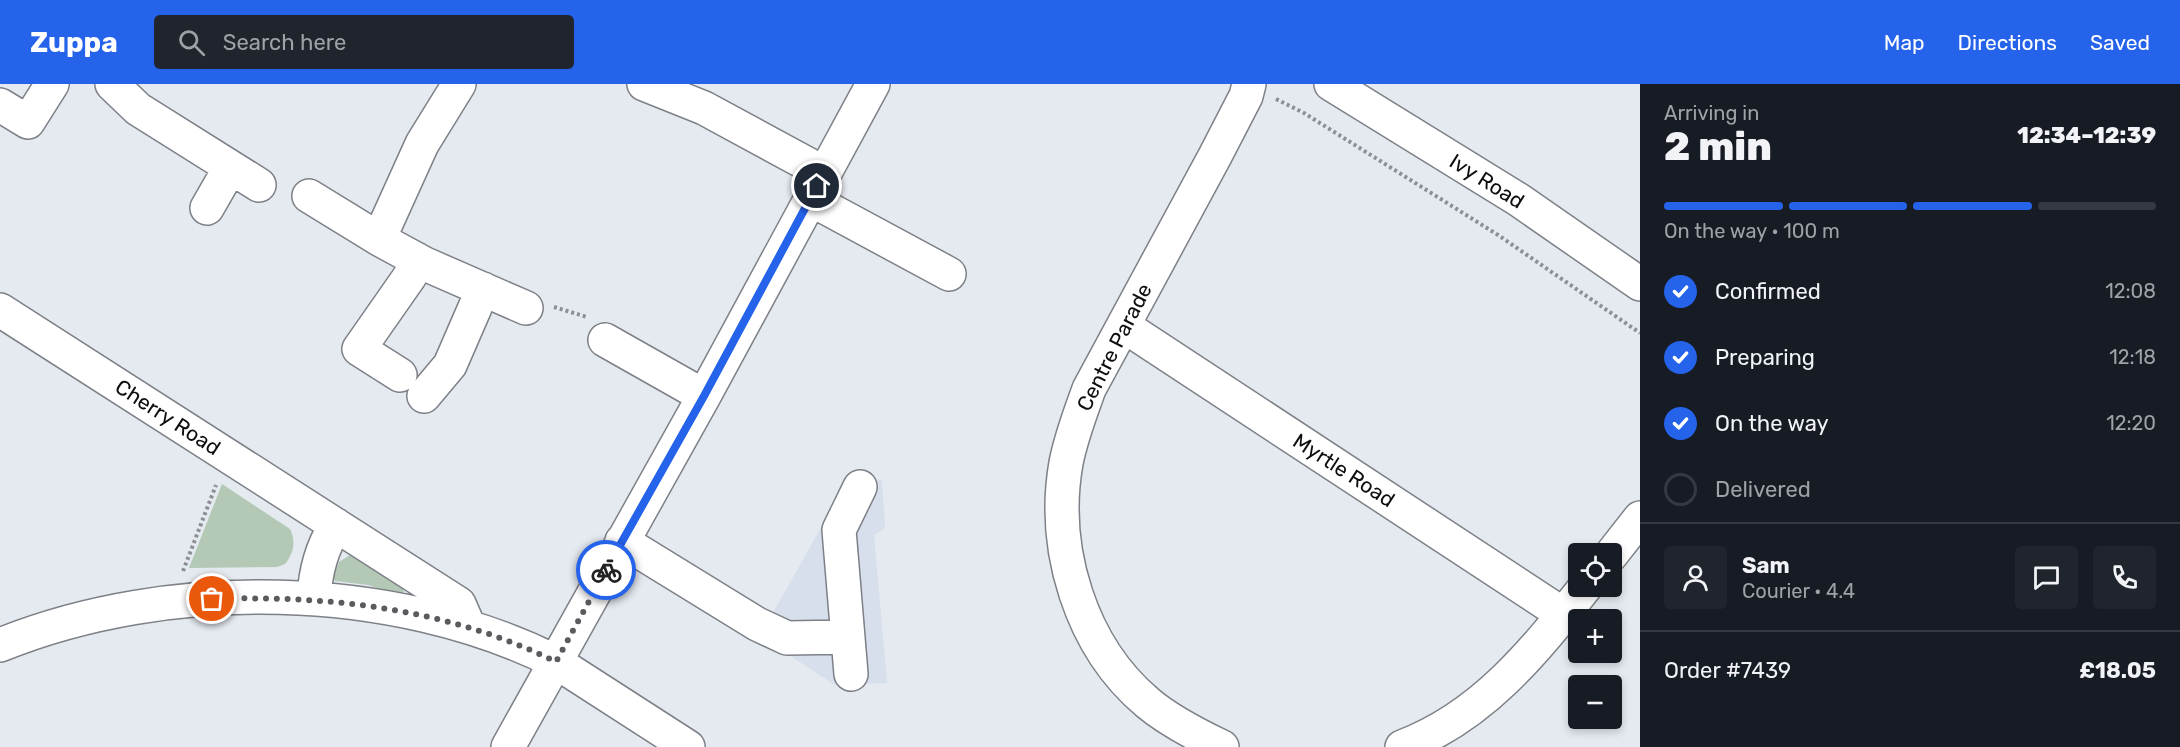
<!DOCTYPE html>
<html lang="en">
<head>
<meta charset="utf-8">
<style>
	:root { --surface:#171b24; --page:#20242c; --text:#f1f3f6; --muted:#9ea1a6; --line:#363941; --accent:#2563eb }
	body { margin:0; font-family:Rubik,sans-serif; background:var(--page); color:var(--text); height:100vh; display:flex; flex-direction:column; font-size:22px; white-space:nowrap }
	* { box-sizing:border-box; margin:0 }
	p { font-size:20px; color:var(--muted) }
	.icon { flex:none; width:33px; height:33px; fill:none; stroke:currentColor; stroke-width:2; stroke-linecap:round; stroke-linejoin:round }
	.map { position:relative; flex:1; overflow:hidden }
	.side { display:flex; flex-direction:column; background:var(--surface); width:540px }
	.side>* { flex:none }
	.fabs { position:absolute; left:1568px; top:459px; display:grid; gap:12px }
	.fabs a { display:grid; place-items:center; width:54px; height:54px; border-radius:6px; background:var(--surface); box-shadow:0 3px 9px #0003; font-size:30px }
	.pin { position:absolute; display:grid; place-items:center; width:51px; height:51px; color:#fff; margin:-26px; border:3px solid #fff; border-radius:50%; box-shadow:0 2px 6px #0007 }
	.courier { position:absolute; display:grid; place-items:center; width:60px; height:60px; margin:-30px; border:4px solid #2563eb; border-radius:50%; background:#fff; color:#222; box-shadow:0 2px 8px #0007 }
	.headline em { font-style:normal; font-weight:800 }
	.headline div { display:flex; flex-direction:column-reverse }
	.headline { display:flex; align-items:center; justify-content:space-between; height:102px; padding:0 24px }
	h1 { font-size:39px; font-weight:800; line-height:45px }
	.bar { display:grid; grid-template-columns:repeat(4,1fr); gap:9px 6px; align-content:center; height:72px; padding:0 24px }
	.bar i { height:8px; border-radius:4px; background:var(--line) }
	.bar .current { background:var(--accent) }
	.bar p { grid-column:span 4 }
	.line { display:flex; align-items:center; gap:15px; padding:0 24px; border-top:2px solid var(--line) }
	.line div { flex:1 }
	.round { display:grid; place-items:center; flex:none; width:63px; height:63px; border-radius:6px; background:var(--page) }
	ol { padding:0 24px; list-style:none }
	li { display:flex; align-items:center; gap:18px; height:66px }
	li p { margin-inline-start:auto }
	li .icon { padding:6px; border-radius:50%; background:var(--accent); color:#fff; stroke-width:4 }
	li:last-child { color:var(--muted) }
	li i { width:33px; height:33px; border:3px solid var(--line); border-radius:50% }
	header { display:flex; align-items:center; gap:36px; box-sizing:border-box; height:84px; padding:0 30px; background:var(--accent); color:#fff }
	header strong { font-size:28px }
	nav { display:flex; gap:33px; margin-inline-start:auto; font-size:21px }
	.search { width:420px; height:54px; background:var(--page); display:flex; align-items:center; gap:15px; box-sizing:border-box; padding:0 21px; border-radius:6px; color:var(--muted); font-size:22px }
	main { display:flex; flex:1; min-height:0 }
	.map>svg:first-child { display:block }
	.built { fill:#d7deec }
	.green { fill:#b3c9b6 }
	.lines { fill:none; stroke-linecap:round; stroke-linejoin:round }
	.minor-casing { stroke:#7d8087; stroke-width:36 }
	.path { stroke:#8d8f94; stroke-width:4; stroke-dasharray:3 3; stroke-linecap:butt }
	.minor { stroke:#fff; stroke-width:33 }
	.done { stroke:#595b5e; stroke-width:6; stroke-dasharray:0 10.8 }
	.route { stroke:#2563eb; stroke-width:8 }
	.labels { text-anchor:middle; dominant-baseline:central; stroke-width:6; stroke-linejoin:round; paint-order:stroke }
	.street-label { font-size:21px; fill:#0d0e10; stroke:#fff }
</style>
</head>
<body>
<header>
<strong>Zuppa</strong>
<div class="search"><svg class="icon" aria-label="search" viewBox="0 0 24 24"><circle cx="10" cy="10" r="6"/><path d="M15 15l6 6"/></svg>Search here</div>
<nav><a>Map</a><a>Directions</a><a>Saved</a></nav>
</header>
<main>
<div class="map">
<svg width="1640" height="663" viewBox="0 0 1640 663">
	<rect width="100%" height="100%" fill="#e5e9f0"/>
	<!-- built -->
	<path class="built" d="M850,392L882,396L885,444L874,451L887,599L835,601L760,552Z"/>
	<!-- green -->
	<path class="green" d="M222,400L290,445C296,457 294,469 285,480L277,483L189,484Z
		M350,471L401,499L404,508L395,510L368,501L335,497L333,492L339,478Z"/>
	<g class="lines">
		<defs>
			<path id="minor" d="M112,0L138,25L259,101
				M459,0L422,60L379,155L425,180L526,224
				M644,0L704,24L824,89
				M1331,0L1519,116L1640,200
				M0,21L28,38L52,0
				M309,112L379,155
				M810,115L949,190
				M207,124L230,84
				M0,226L459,520L469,543
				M1124,242L1564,531
				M605,256L704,312
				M400,291L359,265L410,192L416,175
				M424,312L450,281L483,205
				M622,457L757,540L787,554L848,553
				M1611,471L1640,434
				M314,515C315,489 322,463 336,441
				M0,561C168,493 393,496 556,578L688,663
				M851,590L839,446L860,403
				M508,663L704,312L873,0
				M1222,663C1197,651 1168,636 1148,619C1080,562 1051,464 1066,379C1071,353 1080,330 1089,305L1215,72L1246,12L1249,0
				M1402,663C1482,633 1534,568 1586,502"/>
		</defs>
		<!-- minor casing -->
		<use href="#minor" class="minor-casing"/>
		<!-- path -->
		<path class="path" d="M1276,15L1304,29L1498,151L1640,249
			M554,223L587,233
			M183,487L216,401"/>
		<!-- minor -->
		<use href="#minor" class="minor"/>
	</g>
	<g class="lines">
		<!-- done -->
		<path class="done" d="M212,515C330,511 450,525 556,578L606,486"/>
		<!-- route -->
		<path class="route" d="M606,486L704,312L817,102"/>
	</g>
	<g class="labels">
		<!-- street labels -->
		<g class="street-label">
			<text transform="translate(1487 97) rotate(32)">Ivy Road</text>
			<text transform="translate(1114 263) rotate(-63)">Centre Parade</text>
			<text transform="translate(168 333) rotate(33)">Cherry Road</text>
			<text transform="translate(1344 386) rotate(33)">Myrtle Road</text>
		</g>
	</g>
</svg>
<div class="fabs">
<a><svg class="icon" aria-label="locate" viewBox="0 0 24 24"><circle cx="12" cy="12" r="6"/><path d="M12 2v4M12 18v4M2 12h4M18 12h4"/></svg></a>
<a>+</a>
<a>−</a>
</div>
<div class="pin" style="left:212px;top:515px;background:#ea580c"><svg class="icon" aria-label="bag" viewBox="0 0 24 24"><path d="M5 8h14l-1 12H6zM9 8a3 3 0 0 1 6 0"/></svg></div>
<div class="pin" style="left:817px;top:102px;background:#1f2937"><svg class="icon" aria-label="home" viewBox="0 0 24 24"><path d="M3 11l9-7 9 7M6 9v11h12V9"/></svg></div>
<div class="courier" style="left:606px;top:486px"><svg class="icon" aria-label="bike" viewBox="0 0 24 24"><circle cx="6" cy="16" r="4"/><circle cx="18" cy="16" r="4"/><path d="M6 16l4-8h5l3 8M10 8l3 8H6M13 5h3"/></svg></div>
</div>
<section class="side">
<div class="headline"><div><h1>2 min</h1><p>Arriving in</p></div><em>12:34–12:39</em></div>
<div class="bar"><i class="current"></i><i class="current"></i><i class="current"></i><i></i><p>On the way · 100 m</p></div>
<ol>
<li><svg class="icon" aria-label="check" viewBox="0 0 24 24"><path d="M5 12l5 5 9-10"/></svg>Confirmed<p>12:08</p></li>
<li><svg class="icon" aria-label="check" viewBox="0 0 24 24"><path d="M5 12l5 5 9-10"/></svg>Preparing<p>12:18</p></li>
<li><svg class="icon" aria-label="check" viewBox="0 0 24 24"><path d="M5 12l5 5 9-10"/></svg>On the way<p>12:20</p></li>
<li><i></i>Delivered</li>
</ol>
<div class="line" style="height:108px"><a class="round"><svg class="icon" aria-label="person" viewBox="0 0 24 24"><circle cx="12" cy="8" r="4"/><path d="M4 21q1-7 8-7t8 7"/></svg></a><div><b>Sam</b><p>Courier · 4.4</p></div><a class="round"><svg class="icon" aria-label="chat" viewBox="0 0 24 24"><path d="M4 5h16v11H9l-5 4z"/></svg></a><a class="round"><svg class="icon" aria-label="phone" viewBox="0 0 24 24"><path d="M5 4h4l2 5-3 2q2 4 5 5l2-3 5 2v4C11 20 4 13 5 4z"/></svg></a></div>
<div class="line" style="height:78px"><div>Order #7439</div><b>£18.05</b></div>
</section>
</main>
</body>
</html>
